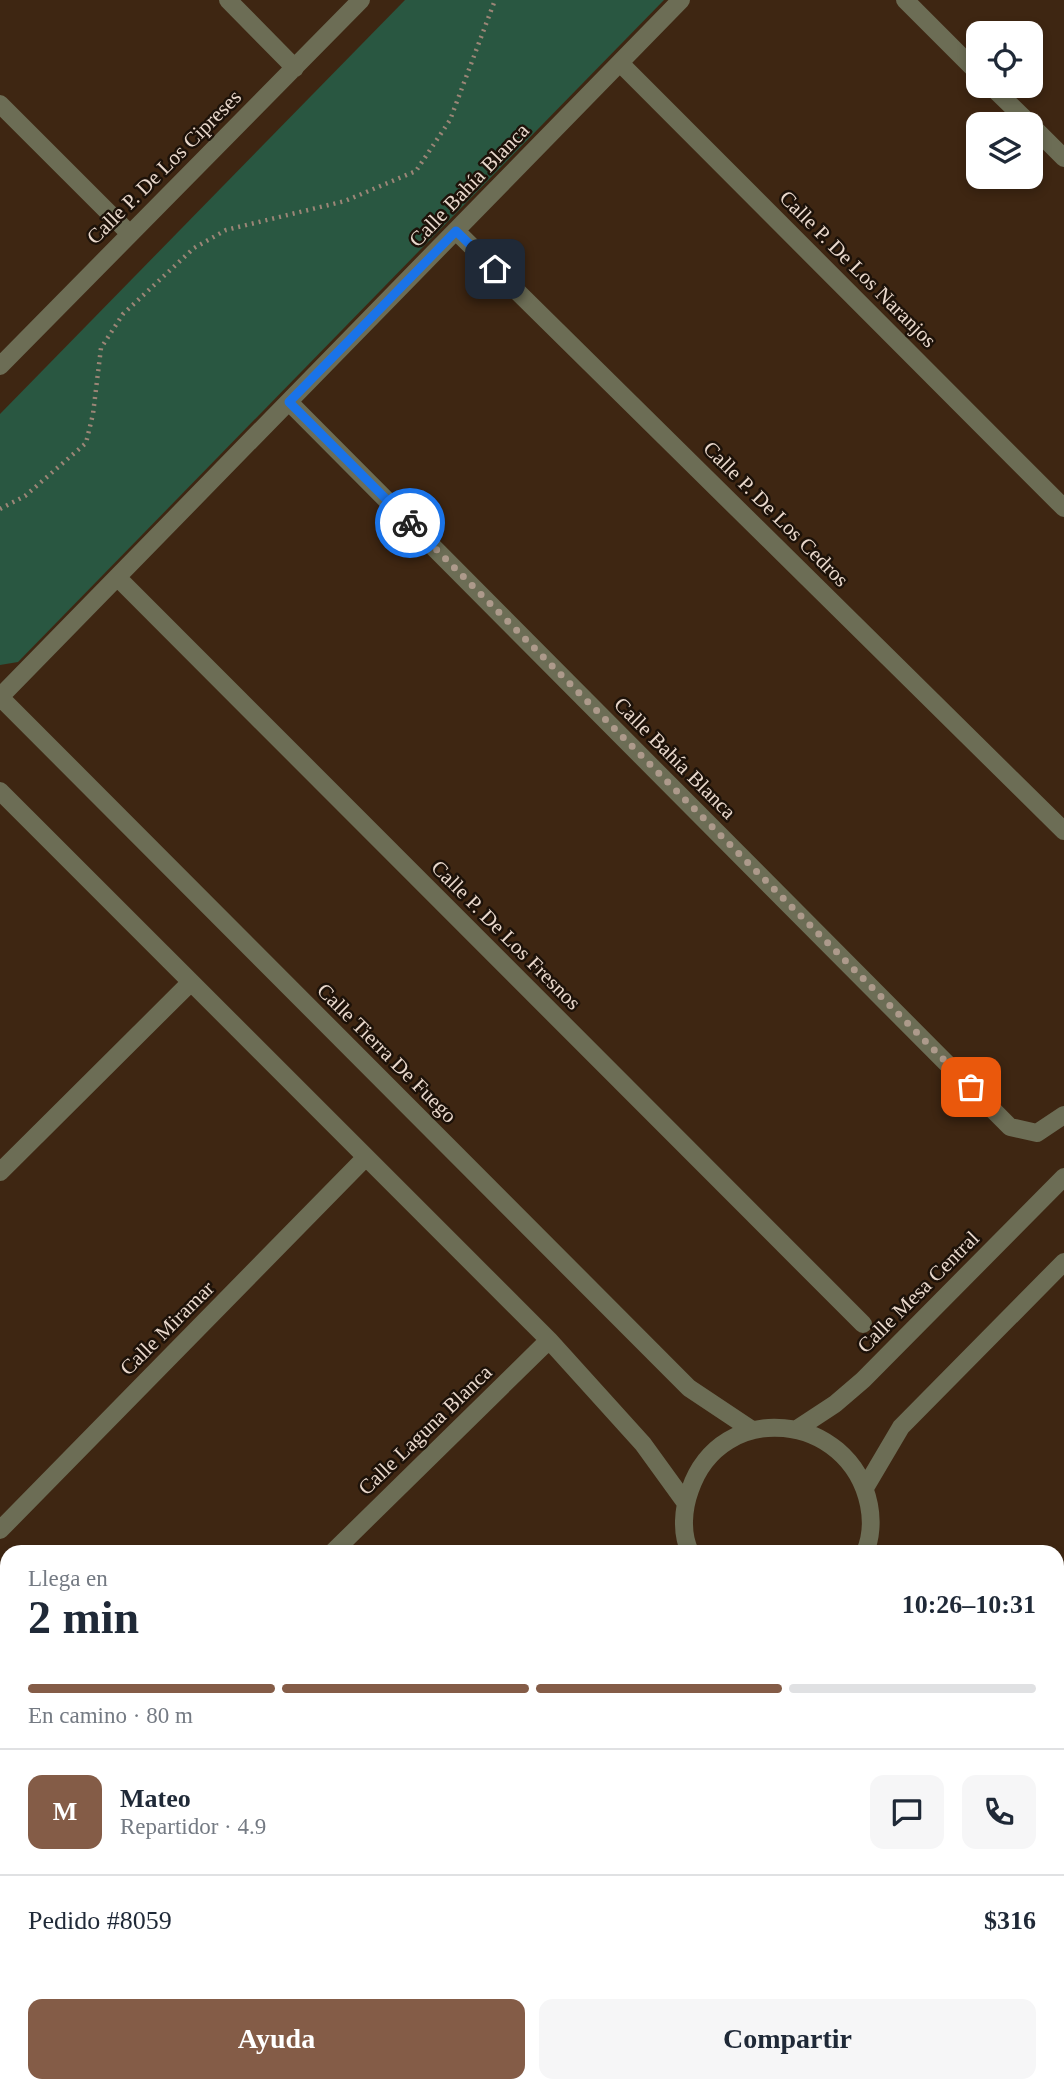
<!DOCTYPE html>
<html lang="es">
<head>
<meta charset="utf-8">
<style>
	:root { --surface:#fff; --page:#f6f6f7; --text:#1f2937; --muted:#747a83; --line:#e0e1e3; --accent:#845c47 }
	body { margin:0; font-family:Georgia,serif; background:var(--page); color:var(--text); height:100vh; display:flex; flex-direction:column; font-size:26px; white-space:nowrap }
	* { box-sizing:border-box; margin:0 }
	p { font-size:23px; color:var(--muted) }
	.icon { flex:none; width:38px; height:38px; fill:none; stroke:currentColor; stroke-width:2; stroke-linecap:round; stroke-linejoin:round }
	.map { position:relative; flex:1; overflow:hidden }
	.details { position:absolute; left:0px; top:1545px; width:1064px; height:548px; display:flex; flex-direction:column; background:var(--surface); border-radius:21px 21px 0 0; box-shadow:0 4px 10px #0003 }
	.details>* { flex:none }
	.tools { position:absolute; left:966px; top:21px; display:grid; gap:14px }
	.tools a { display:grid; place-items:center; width:77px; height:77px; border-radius:14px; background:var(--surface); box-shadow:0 4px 10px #0003; font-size:35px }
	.pin { position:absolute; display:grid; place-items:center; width:60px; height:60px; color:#fff; margin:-30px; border-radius:14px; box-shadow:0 4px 10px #0006 }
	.courier { position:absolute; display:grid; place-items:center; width:70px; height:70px; margin:-35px; border:5px solid #1a73e8; border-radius:50%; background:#fff; color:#222; box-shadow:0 2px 9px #0007 }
	.overview em { font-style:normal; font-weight:600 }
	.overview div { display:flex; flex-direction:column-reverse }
	.overview { display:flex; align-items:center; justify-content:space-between; height:119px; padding:0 28px }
	h1 { font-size:46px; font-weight:600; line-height:52px }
	.bar { display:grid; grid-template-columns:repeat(4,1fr); gap:10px 7px; align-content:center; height:84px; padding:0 28px }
	.bar i { height:9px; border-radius:5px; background:var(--line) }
	.bar .selected { background:var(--accent) }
	.bar p { grid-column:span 4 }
	.line { display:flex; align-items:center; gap:18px; padding:0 28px; border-top:2px solid var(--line) }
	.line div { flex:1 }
	.round { display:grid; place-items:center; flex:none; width:74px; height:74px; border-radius:14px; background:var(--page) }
	.cta { display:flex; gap:14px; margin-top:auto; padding:14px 28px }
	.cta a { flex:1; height:80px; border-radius:14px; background:var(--accent); color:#fff; font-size:28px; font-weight:600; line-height:80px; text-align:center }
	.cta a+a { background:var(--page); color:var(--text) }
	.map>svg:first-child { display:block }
	.green { fill:#295741 }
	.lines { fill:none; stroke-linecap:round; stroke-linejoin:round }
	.path { stroke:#9b8677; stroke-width:4.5; stroke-dasharray:2 5; stroke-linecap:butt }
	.minor { stroke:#6c6d55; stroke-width:18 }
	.done { stroke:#ad9a8b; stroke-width:7; stroke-dasharray:0 12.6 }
	.route { stroke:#1a73e8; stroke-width:9 }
	.labels { text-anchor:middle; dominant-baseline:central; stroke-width:5; stroke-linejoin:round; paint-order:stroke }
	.street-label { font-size:21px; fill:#e9d8cc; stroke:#1d1209 }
</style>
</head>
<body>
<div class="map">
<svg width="1064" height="2092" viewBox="0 0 1064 2092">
	<rect width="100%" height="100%" fill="#3e2612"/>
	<!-- green -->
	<path class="green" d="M405,0H664L18,662L0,665V414Z"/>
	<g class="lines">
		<!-- path -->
		<path class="path" d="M0,509L25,496L86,443L93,414L101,348L123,314L194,248L226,230L345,201L416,171L450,120L495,0"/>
		<!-- minor -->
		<path class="minor" d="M228,0L295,68
			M905,0L978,73
			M620,63L1064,508
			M991,86L1030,124
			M0,104L130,234
			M1031,125L1064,158
			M456,231L1064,831
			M0,366L361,0
			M289,402L1010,1127L1037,1133L1064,1115
			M117,577L863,1324
			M0,697L689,1388L752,1430
			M0,697L681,0
			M0,791L549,1340L643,1444L685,1502
			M0,1172L191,982
			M797,1429L835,1404L863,1380L1064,1177
			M865,1488L901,1427L1064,1262
			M0,1530L366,1157
			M333,1552L549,1340
			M690,1552C681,1533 683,1509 690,1490C721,1398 850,1412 869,1505C872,1520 871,1538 865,1552
			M1057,1757L1064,1764
			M1057,1847L1064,1854
			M0,1879L7,1872
			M1057,2018L1064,2011
			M159,2092L165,2086
			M269,2092L275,2086
			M627,2092L633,2086
			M985,2092L991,2086"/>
	</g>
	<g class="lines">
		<!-- done -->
		<path class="done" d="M410,523L971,1087"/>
		<!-- route -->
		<path class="route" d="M410,523L289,402L456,231L495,269"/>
	</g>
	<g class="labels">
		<!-- street labels -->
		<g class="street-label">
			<text transform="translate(164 167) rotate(-45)">Calle P. De Los Cipreses</text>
			<text transform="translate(469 185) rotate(-46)">Calle Bahía Blanca</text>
			<text transform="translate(858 269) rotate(45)">Calle P. De Los Naranjos</text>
			<text transform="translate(776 514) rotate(45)">Calle P. De Los Cedros</text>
			<text transform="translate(675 758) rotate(45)">Calle Bahía Blanca</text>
			<text transform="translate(506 935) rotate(45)">Calle P. De Los Fresnos</text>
			<text transform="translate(387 1053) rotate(45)">Calle Tierra De Fuego</text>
			<text transform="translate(918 1292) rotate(-45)">Calle Mesa Central</text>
			<text transform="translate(167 1328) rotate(-45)">Calle Miramar</text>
			<text transform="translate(425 1430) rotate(-44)">Calle Laguna Blanca</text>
		</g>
	</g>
</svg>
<div class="tools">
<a><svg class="icon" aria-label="locate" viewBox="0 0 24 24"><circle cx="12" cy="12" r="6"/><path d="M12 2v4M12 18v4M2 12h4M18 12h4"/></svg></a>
<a><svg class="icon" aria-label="layers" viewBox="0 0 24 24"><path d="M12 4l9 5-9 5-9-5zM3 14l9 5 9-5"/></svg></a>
</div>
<div class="pin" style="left:971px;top:1087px;background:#ea580c"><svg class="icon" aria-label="bag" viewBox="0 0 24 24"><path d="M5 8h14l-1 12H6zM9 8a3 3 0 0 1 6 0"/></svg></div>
<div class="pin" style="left:495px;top:269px;background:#1f2937"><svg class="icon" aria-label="home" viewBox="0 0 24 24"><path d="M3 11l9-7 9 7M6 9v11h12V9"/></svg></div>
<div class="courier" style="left:410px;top:523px"><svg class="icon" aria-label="bike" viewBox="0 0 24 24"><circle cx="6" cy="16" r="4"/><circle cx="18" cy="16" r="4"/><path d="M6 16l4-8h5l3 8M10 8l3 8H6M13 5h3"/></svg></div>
<section class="details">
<div class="overview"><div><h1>2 min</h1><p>Llega en</p></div><em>10:26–10:31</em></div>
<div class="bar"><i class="selected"></i><i class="selected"></i><i class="selected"></i><i></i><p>En camino · 80 m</p></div>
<div class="line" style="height:126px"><b class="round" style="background:var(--accent);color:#fff">M</b><div><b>Mateo</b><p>Repartidor · 4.9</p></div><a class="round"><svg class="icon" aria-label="chat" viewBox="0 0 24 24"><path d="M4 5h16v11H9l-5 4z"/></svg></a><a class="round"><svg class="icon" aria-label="phone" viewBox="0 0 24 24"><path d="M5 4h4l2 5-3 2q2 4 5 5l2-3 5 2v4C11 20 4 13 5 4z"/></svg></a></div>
<div class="line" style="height:91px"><div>Pedido #8059</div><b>$316</b></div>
<div class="cta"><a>Ayuda</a><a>Compartir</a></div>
</section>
</div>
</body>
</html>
